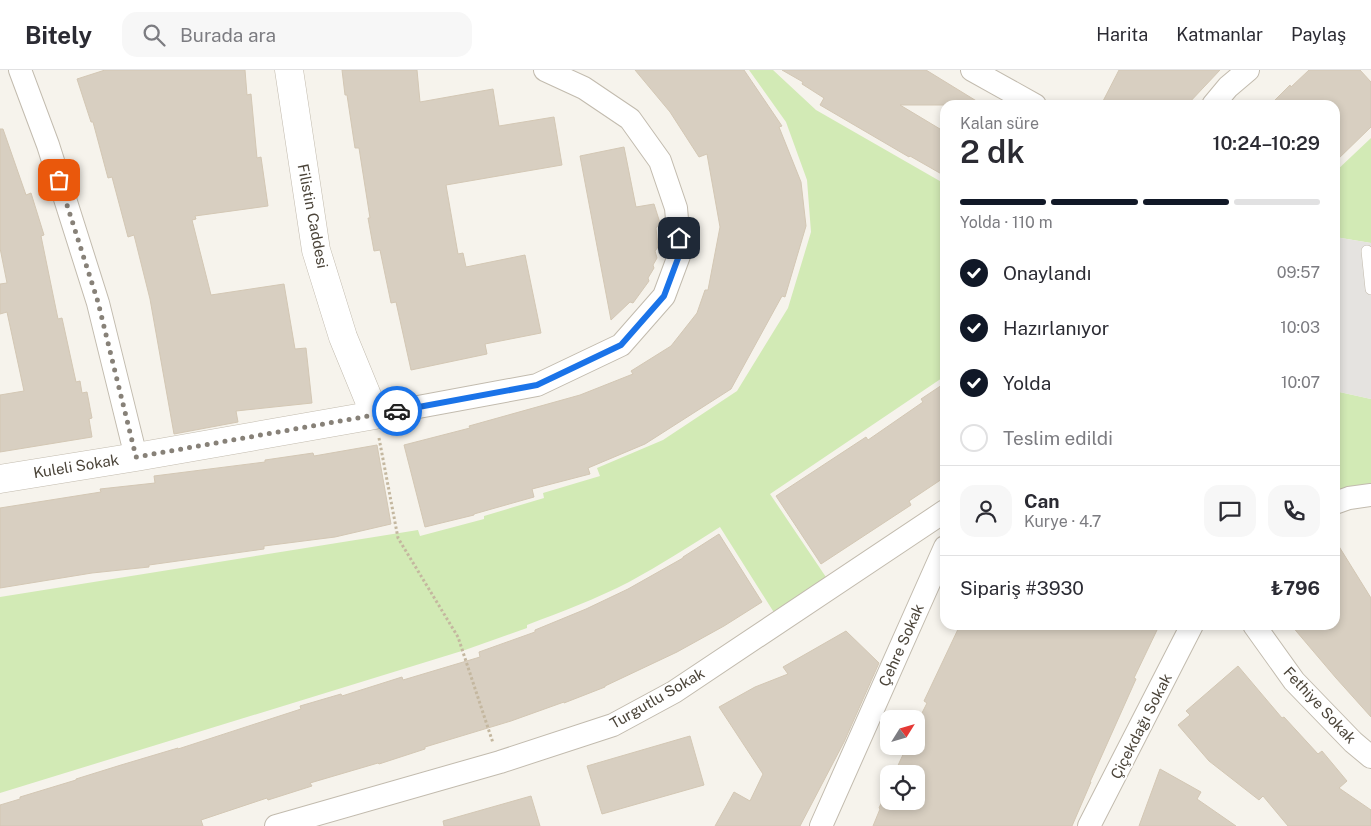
<!DOCTYPE html>
<html lang="tr">
<head>
<meta charset="utf-8">
<style>
	:root { --surface:#fff; --page:#f7f7f7; --text:#2b2b33; --muted:#7c7c81; --line:#e1e1e2; --accent:#111827 }
	body { margin:0; font-family:"Public Sans",sans-serif; background:var(--page); color:var(--text); height:100vh; display:flex; flex-direction:column; font-size:19px; white-space:nowrap }
	* { box-sizing:border-box; margin:0 }
	p { font-size:16px; color:var(--muted) }
	.icon { flex:none; width:28px; height:28px; fill:none; stroke:currentColor; stroke-width:2; stroke-linecap:round; stroke-linejoin:round }
	.map { position:relative; flex:1; overflow:hidden }
	.details { position:absolute; left:940px; top:30px; width:400px; height:530px; display:flex; flex-direction:column; background:var(--surface); border-radius:15px; box-shadow:0 2px 8px #0003 }
	.details>* { flex:none }
	.needle { width:32px; rotate:53deg }
	.tools { position:absolute; left:880px; top:640px; display:grid; gap:10px }
	.tools a { display:grid; place-items:center; width:45px; height:45px; border-radius:10px; background:var(--surface); box-shadow:0 2px 8px #0003; font-size:25px }
	.pin { position:absolute; display:grid; place-items:center; width:42px; height:42px; color:#fff; margin:-21px; border-radius:10px; box-shadow:0 2px 8px #0006 }
	.courier { position:absolute; display:grid; place-items:center; width:50px; height:50px; margin:-25px; border:4px solid #1a73e8; border-radius:50%; background:#fff; color:#222; box-shadow:0 1px 6px #0007 }
	.overview em { font-style:normal; font-weight:600 }
	.overview div { display:flex; flex-direction:column-reverse }
	.overview { display:flex; align-items:center; justify-content:space-between; height:85px; padding:0 20px }
	h1 { font-size:32px; font-weight:600; line-height:38px }
	.bar { display:grid; grid-template-columns:repeat(4,1fr); gap:8px 5px; align-content:center; height:60px; padding:0 20px }
	.bar i { height:6px; border-radius:4px; background:var(--line) }
	.bar .on { background:var(--accent) }
	.bar p { grid-column:span 4 }
	.line { display:flex; align-items:center; gap:12px; padding:0 20px; border-top:1px solid var(--line) }
	.line div { flex:1 }
	.round { display:grid; place-items:center; flex:none; width:52px; height:52px; border-radius:15px; background:var(--page) }
	ol { padding:0 20px; list-style:none }
	li { display:flex; align-items:center; gap:15px; height:55px }
	li p { margin-inline-start:auto }
	li .icon { padding:5px; border-radius:50%; background:var(--accent); color:#fff; stroke-width:4 }
	li:last-child { color:var(--muted) }
	li i { width:28px; height:28px; border:2px solid var(--line); border-radius:50% }
	header { display:flex; align-items:center; gap:30px; box-sizing:border-box; height:70px; padding:0 25px; background:var(--surface); border-bottom:1px solid var(--line) }
	header strong { font-size:24px }
	nav { display:flex; gap:28px; margin-inline-start:auto; font-size:18px }
	.search { width:350px; height:45px; background:var(--page); display:flex; align-items:center; gap:12px; box-sizing:border-box; padding:0 18px; border-radius:15px; color:var(--muted); font-size:19px }
	.map>svg:first-child { display:block }
	.green { fill:#d2eab5 }
	.parking { fill:#e5e3e0 }
	.building { fill:#d8cfc1; stroke:#d3c7b4 }
	.lines { fill:none; stroke-linecap:round; stroke-linejoin:round }
	.service-casing { stroke:#c2bbae; stroke-width:12 }
	.minor-casing { stroke:#c2bbae; stroke-width:24 }
	.tertiary-casing { stroke:#c2bbae; stroke-width:29 }
	.path { stroke:#c4b79f; stroke-width:3; stroke-dasharray:2.5 2.5; stroke-linecap:butt }
	.service { stroke:#fff; stroke-width:11 }
	.minor { stroke:#fff; stroke-width:22 }
	.tertiary { stroke:#fff; stroke-width:28 }
	.done { stroke:#878178; stroke-width:5; stroke-dasharray:0 9 }
	.route { stroke:#1a73e8; stroke-width:6 }
	.labels { text-anchor:middle; dominant-baseline:central; stroke-width:4.5; stroke-linejoin:round; paint-order:stroke }
	.street-label { font-size:15px; fill:#4b4439; stroke:#fff }
</style>
</head>
<body>
<header>
<strong>Bitely</strong>
<div class="search"><svg class="icon" aria-label="search" viewBox="0 0 24 24"><circle cx="10" cy="10" r="6"/><path d="M15 15l6 6"/></svg>Burada ara</div>
<nav><a>Harita</a><a>Katmanlar</a><a>Paylaş</a></nav>
</header>
<div class="map">
<svg width="1371" height="756" viewBox="0 0 1371 756">
	<rect width="100%" height="100%" fill="#f6f3ec"/>
	<!-- green -->
	<path class="green" d="M749,0H773L816,40L945,114V306L770,424L832,516L780,552L720,457C690,476 660,495 629,512C596,529 561,542 527,555V558L465,580L0,723V527L418,460L420,466L484,449V446L544,428L543,423L600,406L597,398L663,370L737,321L788,238L811,162L807,110L786,52Z
		M1371,68V173L1335,167V102Z
		M1335,321L1371,329V425L1335,433Z"/>
	<!-- parking -->
	<path class="parking" d="M1335,167L1371,173V329L1335,321Z"/>
	<!-- building -->
	<path class="building" d="M105,0H245L247,25L251,24L257,88L261,87L268,136L195,146L196,149L192,150L211,225L284,214L295,279L306,278L312,333L236,341L238,352L174,364L150,229L134,165L128,167L112,107L108,108L93,52H91L77,9Z
		M342,0H417L420,32L493,19L499,56L554,47L562,95L446,115L458,184L463,183L466,197L525,185L541,263L485,274L487,284L411,300L396,232L391,233L380,180L374,181L368,148H370L359,78H355L347,25H345Z
		M635,0H744L782,56L779,57L801,112L806,156L785,227L782,226L731,319L645,374L588,398L590,404L532,419L534,427L474,444V445L425,457L404,375L470,358L469,356L580,325L633,304L631,301L671,276L697,243L705,220H708L720,157L707,84L699,87L670,42Z
		M782,0H926L983,35H900L945,62V106L910,86L909,87L820,35L824,28L802,14L803,12Z
		M1119,0H1220L1187,35H1101Z
		M1309,0H1360L1371,12V57L1335,92V35H1270L1290,15L1291,17Z
		M0,59H3L26,125L31,123L44,165L41,166L58,249L62,248L76,312L80,311L82,323L87,322L92,348L89,349L92,367L0,382V325L24,321L7,242L0,244V214L7,213L0,178Z
		M624,77L636,137L654,134L660,153L656,158L658,177L655,181L657,188L653,195L654,198L648,208L649,211L633,233L630,232L611,250L580,86Z
		M945,313V407L909,431L911,435L821,494L776,426L866,367L868,370L923,332L921,329Z
		M377,375L391,454L335,467L264,476V479L149,495V497L92,503L0,518V438L101,422L100,419L155,413L154,406L265,392V390L313,383L314,386Z
		M719,464L762,532L724,556L677,582L605,616V617L564,633V632L511,651L425,677V679L379,694L378,693L310,713L312,716L268,730L267,728L201,750L203,756H0V735L20,729V727L76,710V709L121,695L178,678V679L301,639L300,636L341,624L342,626L402,607L403,610L480,587L479,582L535,562V560L586,539L628,519L683,488V487Z
		M1335,470L1371,528V647L1336,608L1291,555H1335Z
		M960,555H1146L1157,560L1134,608L1136,609L1090,712H1091L1072,756H873L880,739L879,738L889,716V731H916V704H894L907,676H916V655L927,633L924,631Z
		M846,561L879,593L844,672L800,756H715L734,722L750,731L763,704L719,637L755,617L788,604L783,597Z
		M1238,596L1282,648L1284,647L1318,684L1322,681L1347,711L1339,718L1371,740V756H1288L1263,726L1259,730L1209,691L1178,655L1190,645L1186,641Z
		M690,666L704,715L602,744L587,696Z
		M1160,699L1201,722L1197,729L1236,756H1139Z
		M531,726L540,756H444L443,751Z"/>
	<g class="lines">
		<defs>
			<path id="service" d="M1367,181L1371,219"/>
			<path id="minor" d="M20,0L48,75L98,233L136,387
				M972,0L1035,35
				M1213,35L1228,17L1248,0
				M375,345L537,315L621,275L664,226L680,183L676,138L660,91L630,49L584,18L545,0
				M1335,433L1349,428L1371,425
				M1254,555L1294,611L1353,672L1371,687
				M276,756L500,692L613,655L674,622L945,441
				M821,756L945,477
				M1089,756L1192,555"/>
			<path id="tertiary" d="M0,409L136,387L375,345L343,267L316,180L289,0"/>
		</defs>
		<!-- service casing -->
		<use href="#service" class="service-casing"/>
		<!-- minor casing -->
		<use href="#minor" class="minor-casing"/>
		<!-- tertiary casing -->
		<use href="#tertiary" class="tertiary-casing"/>
		<!-- path -->
		<path class="path" d="M379,368L398,468L458,567L493,673"/>
		<!-- service -->
		<use href="#service" class="service"/>
		<!-- minor -->
		<use href="#minor" class="minor"/>
		<!-- tertiary -->
		<use href="#tertiary" class="tertiary"/>
	</g>
	<g class="lines">
		<!-- done -->
		<path class="done" d="M59,110L98,232L136,387L397,341"/>
		<!-- route -->
		<path class="route" d="M397,341L537,315L621,275L664,226L680,183L679,168"/>
	</g>
	<g class="labels">
		<!-- street labels -->
		<g class="street-label">
			<text transform="translate(313 146) rotate(79)">Filistin Caddesi</text>
			<text transform="translate(76 396) rotate(-9)">Kuleli Sokak</text>
			<text transform="translate(901 575) rotate(-66)">Çehre Sokak</text>
			<text transform="translate(657 628) rotate(-30)">Turgutlu Sokak</text>
			<text transform="translate(1320 635) rotate(47)">Fethiye Sokak</text>
			<text transform="translate(1141 656) rotate(-63)">Çiçekdağı Sokak</text>
		</g>
	</g>
</svg>
<div class="tools">
<a><svg class="needle" viewBox="-14 -14 28 28"><path d="M0-13l5 13h-10z" fill="#e53935"/><path d="M0 13l5-13h-10z" fill="#7c7c81"/></svg></a>
<a><svg class="icon" aria-label="locate" viewBox="0 0 24 24"><circle cx="12" cy="12" r="6"/><path d="M12 2v4M12 18v4M2 12h4M18 12h4"/></svg></a>
</div>
<div class="pin" style="left:59px;top:110px;background:#ea580c"><svg class="icon" aria-label="bag" viewBox="0 0 24 24"><path d="M5 8h14l-1 12H6zM9 8a3 3 0 0 1 6 0"/></svg></div>
<div class="pin" style="left:679px;top:168px;background:#1f2937"><svg class="icon" aria-label="home" viewBox="0 0 24 24"><path d="M3 11l9-7 9 7M6 9v11h12V9"/></svg></div>
<div class="courier" style="left:397px;top:341px"><svg class="icon" aria-label="car" viewBox="0 0 24 24"><path d="M5 17H2v-5l4-1 3-4h7l3 4 3 1v5h-3M9 17h6M6 11h13"/><circle cx="7" cy="17" r="2"/><circle cx="17" cy="17" r="2"/></svg></div>
<section class="details">
<div class="overview"><div><h1>2 dk</h1><p>Kalan süre</p></div><em>10:24–10:29</em></div>
<div class="bar"><i class="on"></i><i class="on"></i><i class="on"></i><i></i><p>Yolda · 110 m</p></div>
<ol>
<li><svg class="icon" aria-label="check" viewBox="0 0 24 24"><path d="M5 12l5 5 9-10"/></svg>Onaylandı<p>09:57</p></li>
<li><svg class="icon" aria-label="check" viewBox="0 0 24 24"><path d="M5 12l5 5 9-10"/></svg>Hazırlanıyor<p>10:03</p></li>
<li><svg class="icon" aria-label="check" viewBox="0 0 24 24"><path d="M5 12l5 5 9-10"/></svg>Yolda<p>10:07</p></li>
<li><i></i>Teslim edildi</li>
</ol>
<div class="line" style="height:90px"><a class="round"><svg class="icon" aria-label="person" viewBox="0 0 24 24"><circle cx="12" cy="8" r="4"/><path d="M4 21q1-7 8-7t8 7"/></svg></a><div><b>Can</b><p>Kurye · 4.7</p></div><a class="round"><svg class="icon" aria-label="chat" viewBox="0 0 24 24"><path d="M4 5h16v11H9l-5 4z"/></svg></a><a class="round"><svg class="icon" aria-label="phone" viewBox="0 0 24 24"><path d="M5 4h4l2 5-3 2q2 4 5 5l2-3 5 2v4C11 20 4 13 5 4z"/></svg></a></div>
<div class="line" style="height:65px"><div>Sipariş #3930</div><b>₺796</b></div>
</section>
</div>
</body>
</html>
